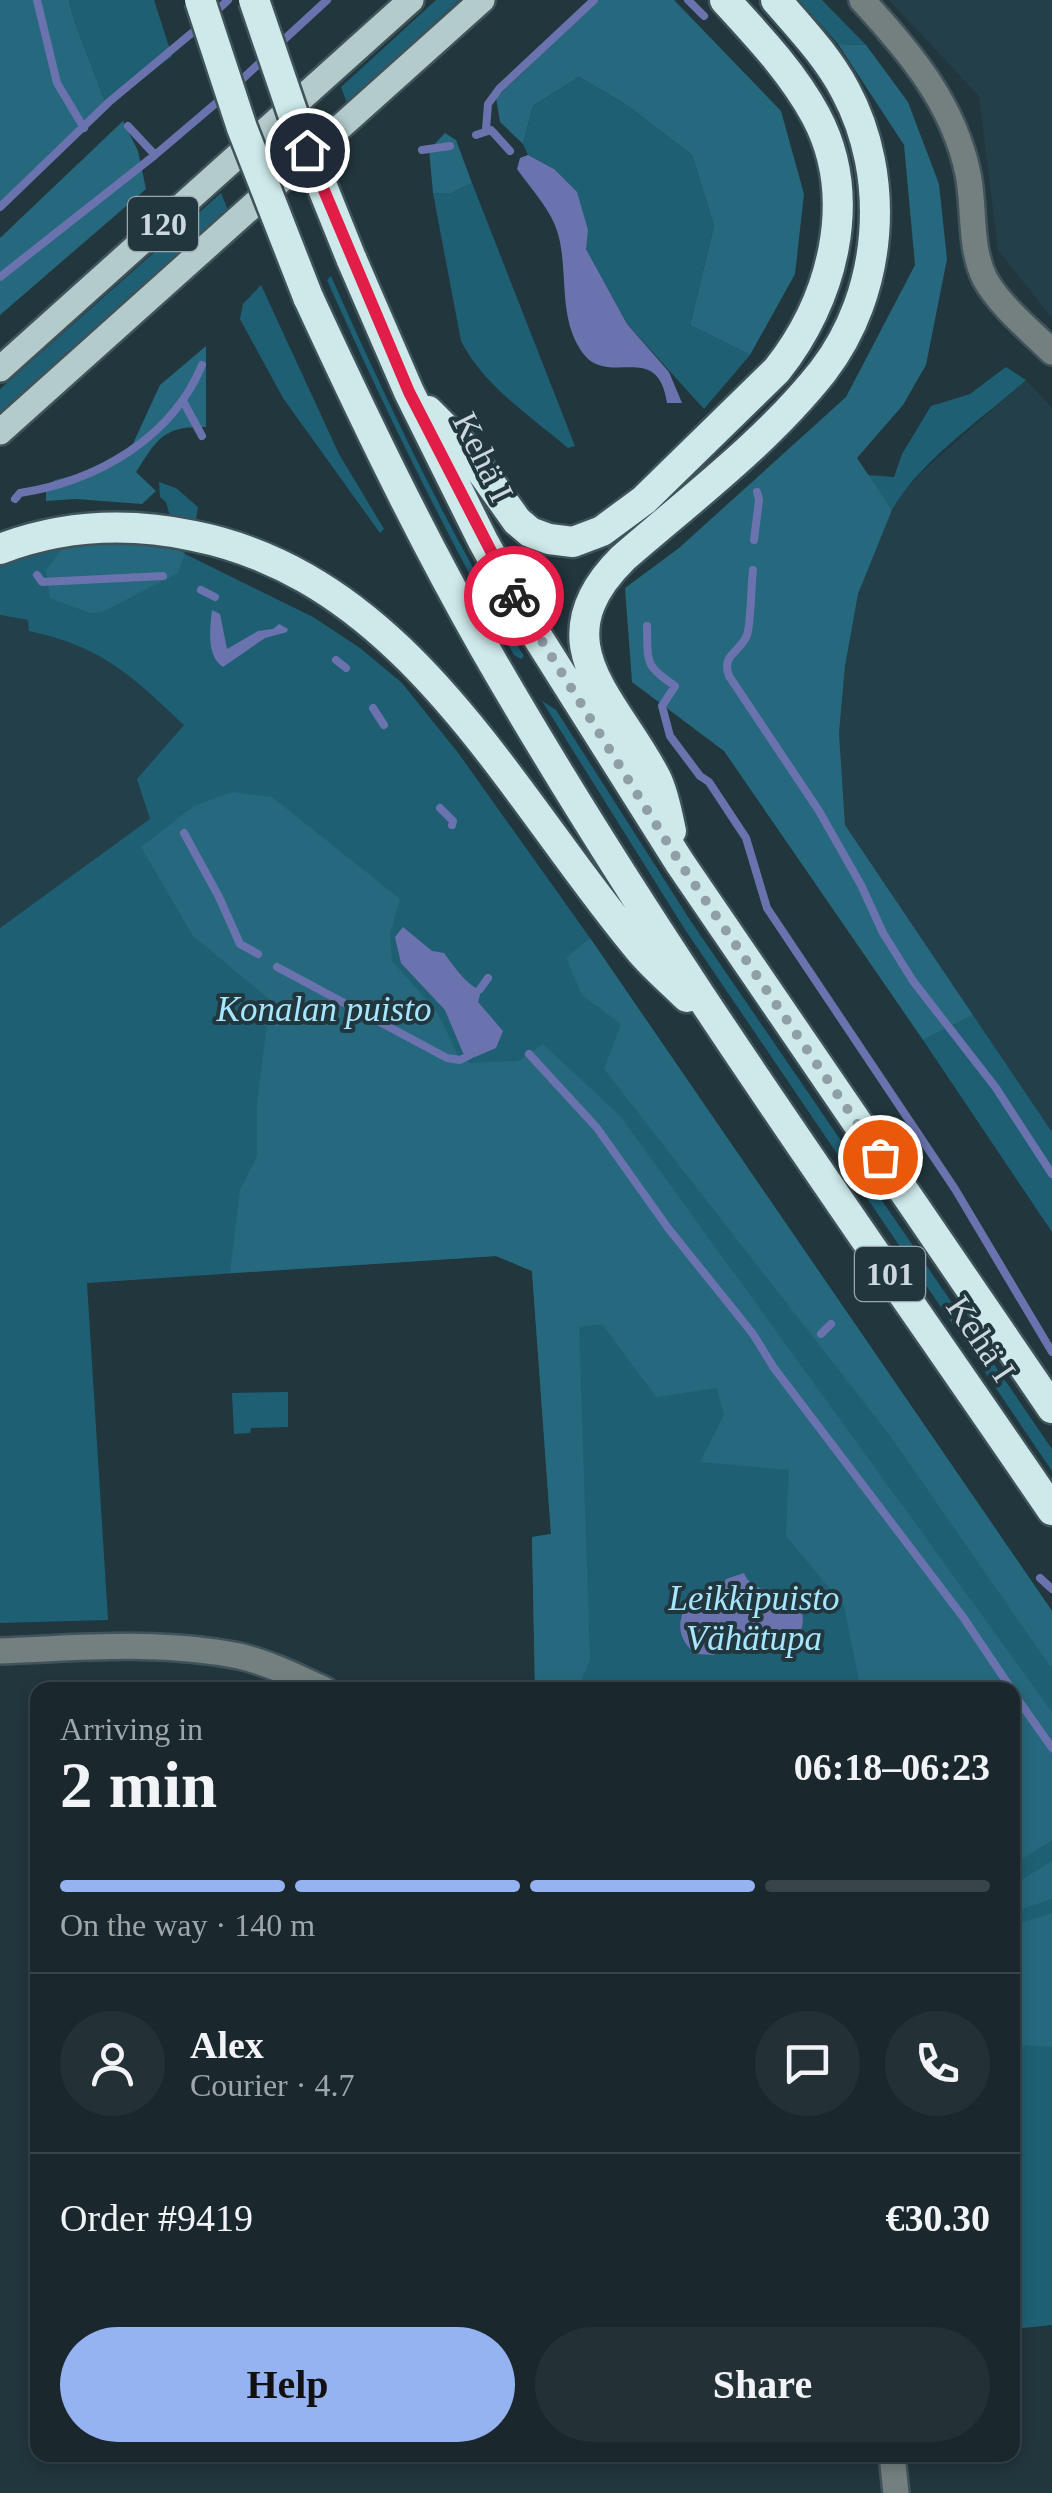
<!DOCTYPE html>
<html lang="en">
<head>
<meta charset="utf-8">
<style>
	:root { --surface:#1a282e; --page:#233036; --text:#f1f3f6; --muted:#9fa6aa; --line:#38444a; --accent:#95b2f1 }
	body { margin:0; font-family:"Times New Roman",serif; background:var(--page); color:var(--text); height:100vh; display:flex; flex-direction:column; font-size:38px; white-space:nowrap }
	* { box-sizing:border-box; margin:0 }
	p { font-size:32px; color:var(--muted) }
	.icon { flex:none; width:55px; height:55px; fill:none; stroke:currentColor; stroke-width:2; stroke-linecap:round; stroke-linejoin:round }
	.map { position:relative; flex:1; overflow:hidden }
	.side { position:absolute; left:30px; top:1682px; width:990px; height:780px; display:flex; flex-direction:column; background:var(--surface); border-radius:20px; box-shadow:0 5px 15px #0003,0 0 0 2px var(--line) }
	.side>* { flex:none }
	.pin { position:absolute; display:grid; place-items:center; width:85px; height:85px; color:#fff; margin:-42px; border:5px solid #fff; border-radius:50%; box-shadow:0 2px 10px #0007 }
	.courier { position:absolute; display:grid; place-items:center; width:100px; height:100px; margin:-50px; border:8px solid #e11d48; border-radius:50%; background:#fff; color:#222; box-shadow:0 2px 12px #0007 }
	.head em { font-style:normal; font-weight:800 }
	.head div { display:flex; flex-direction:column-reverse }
	.head { display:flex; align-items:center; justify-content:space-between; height:170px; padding:0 30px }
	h1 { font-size:65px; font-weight:800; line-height:75px }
	.bar { display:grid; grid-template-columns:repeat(4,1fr); gap:15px 10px; align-content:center; height:120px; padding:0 30px }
	.bar i { height:12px; border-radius:8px; background:var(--line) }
	.bar .on { background:var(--accent) }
	.bar p { grid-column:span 4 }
	.line { display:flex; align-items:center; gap:25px; padding:0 30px; border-top:2px solid var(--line) }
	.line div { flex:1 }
	.round { display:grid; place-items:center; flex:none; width:105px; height:105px; border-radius:52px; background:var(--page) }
	.primary-button { display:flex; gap:20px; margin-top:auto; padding:20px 30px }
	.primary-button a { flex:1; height:115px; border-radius:60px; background:var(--accent); color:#111; font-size:40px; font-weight:800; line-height:115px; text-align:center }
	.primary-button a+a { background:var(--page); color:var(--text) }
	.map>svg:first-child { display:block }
	.built { fill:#23404a }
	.green { fill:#1f5f74 }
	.forest { fill:#26687d }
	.water { fill:#6b73ae }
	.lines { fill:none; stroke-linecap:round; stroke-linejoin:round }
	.stream { stroke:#6b73ae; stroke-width:8 }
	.minor-casing { stroke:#41535a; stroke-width:30 }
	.major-casing { stroke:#41535a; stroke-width:30 }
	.highway-casing { stroke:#41535a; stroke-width:35 }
	.minor { stroke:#747f7f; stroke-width:25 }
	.major { stroke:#b4cbcb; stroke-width:25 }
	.highway { stroke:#cee9e9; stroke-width:30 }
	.highway-bridge-casing { stroke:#41535a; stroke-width:35; stroke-linecap:butt }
	.highway-bridge { stroke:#cee9e9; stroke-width:30 }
	.done { stroke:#909fa5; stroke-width:10; stroke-dasharray:0 18 }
	.route { stroke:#e11d48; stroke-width:12 }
	.labels { text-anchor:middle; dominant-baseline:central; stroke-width:8; stroke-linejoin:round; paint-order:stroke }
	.shield { fill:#22363d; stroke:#99a7ad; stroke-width:2.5 }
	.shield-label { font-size:32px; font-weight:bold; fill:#ccd8dd }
	.street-label { font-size:35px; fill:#ccd8dd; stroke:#22363d }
	.park-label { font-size:35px; font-style:italic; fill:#a6e6fe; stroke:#22363d }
</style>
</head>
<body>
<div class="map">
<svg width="1052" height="2493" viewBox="0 0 1052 2493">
	<rect width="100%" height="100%" fill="#22363d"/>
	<!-- built -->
	<path class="built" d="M889,0H1052V318L998,250L979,96Z
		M1026,380L1052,408V1132L845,825L839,733L845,666L858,594L892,510L901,494L923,471Z
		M0,615L28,620L55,636L105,657L133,678L184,725L137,779L151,819L0,928Z"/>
	<!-- green -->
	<path class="green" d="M69,0H154L172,56L107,107L73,17Z
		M436,0H459L347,103L341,87Z
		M799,0H822L866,45L838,44Z
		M579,77L625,104L692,155L714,226L690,325L750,355L704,409L627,324L586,249L587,230L554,169L528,155L523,144L533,106Z
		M472,183L575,446L568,448C530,416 483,385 461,341L433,193L450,194Z
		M221,193L228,210L0,412V389Z
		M331,276C389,407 450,534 524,656L521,659L514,655C445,533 384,408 327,280Z
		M261,285L339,454L384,529L380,533L283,398L240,319L243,304Z
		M1006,367L1026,380C984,418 920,460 892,510L867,475L894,477L902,454L931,406L970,394Z
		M159,482L176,488L198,507L196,520L170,516L166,502L160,497Z
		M167,545L313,617L360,648L402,683L459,754L590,938L1052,1611V2325L1013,2329L1012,1690H535L532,1537L551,1534L532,1271L496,1256L87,1283L108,1620L0,1623V928L150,819L137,779L184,725C131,675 103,647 29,631L28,620L0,615V563L64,546Z
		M542,701L556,710L690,920L1052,1449V1471L684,928Z
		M973,1015L1052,1132V1232L923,1040Z
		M288,1392V1427L251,1428L250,1433L234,1434L232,1393Z"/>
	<!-- forest -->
	<path class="forest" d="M0,0H69L73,17L107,107L0,202Z
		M598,0H674L781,111L804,194L795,274L750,355L690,325L714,226L692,155L625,104L579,77L533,106L523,144L500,122L496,98Z
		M838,44L866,45L908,102L939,184L947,259L926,365L903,405L857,458L892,510L858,594L845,666L839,733L845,825L973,1015L923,1040L724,751L632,682L625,588L679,548L846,397L915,265L904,145Z
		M123,121L138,151L146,189L0,315V238Z
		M445,133L456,140L472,183L450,194L433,193L429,150Z
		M206,346V427C163,426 158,438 136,472L156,491L142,504L75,499L46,501V489L55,480L98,470L131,448L160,385Z
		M108,542L167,545L185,553L178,573L102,612L90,613L50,598L46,570L64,546Z
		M232,792L272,797L400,899L390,934L392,961L437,1012L458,1055L470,1063L518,1061L543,1044L621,1117L1052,1712V1840L1013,1865L1012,1690H861L844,1606L786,1536L789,1470L700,1462L724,1415L717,1388L656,1397L602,1324L579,1327L590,1660L577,1690H535L532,1537L551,1534L532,1271L496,1256L230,1273L240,1190L257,1156V1104L270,1000L193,936L141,847L194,806Z
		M590,938L1052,1611V1669L891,1437L604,1069L621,1024L582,995L566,958Z
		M1052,1861V1899L1013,1912V1885Z
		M1052,1913V2047L1013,2044V1926Z"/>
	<!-- water -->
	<path class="water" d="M528,155L554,169L577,192L588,230L586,249L627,324L669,372L682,403H667C657,337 606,392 580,349C560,317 567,278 560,242C555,213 533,192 517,169L520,158Z
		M212,610L220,614L227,649L258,631L273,629L279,624L288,629L287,632L265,638L223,667C206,656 210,628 212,610Z
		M403,927L432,951L444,953C456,969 465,983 481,991L478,1002L503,1031L496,1048L475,1057L463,1053L445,1010L401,963L395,937Z
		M744,1573C755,1603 823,1585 797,1641C756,1663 766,1637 733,1632L714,1655L695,1654C679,1639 676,1625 686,1606L719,1593L726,1579Z"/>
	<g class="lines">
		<!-- stream -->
		<path class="stream" d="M37,0L57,83L84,128
			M688,0L704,16
			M213,14L228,0
			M276,47L327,0
			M236,85L266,57
			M128,126L155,155
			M486,129L488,104L499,89L594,0
			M476,135L491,130L510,151
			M422,150L450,146
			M0,207L109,102L199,27
			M0,277L155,155L222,98
			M183,401L202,436
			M15,499L20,493C97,481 172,438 202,365
			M754,540L759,500L757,492
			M753,570C751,585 751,624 747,635C740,653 721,654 729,676L819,811L861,885L883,933L913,981L996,1088L1052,1174
			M37,575L42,582L163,576
			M201,590L215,597
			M647,626C648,663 644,665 675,686L662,706L670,736L700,776L709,782L746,838L767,908L955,1189L1052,1352
			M336,660L346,668
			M373,708L384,725
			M440,808L453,821L452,825
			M184,833L219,897L240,944L258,954
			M277,967L447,1058L460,1060L470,1055
			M480,989L488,978
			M529,1054L597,1128L668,1228L753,1334L774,1368L963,1617L1012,1690
			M821,1334L831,1324
			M1040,1578L1052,1589
			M1012,1691L1052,1748"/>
		<defs>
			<path id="minor" d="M862,0C909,51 954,104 968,174C975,208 969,247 985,279C1000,306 1030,330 1052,352
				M0,1651C79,1648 160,1640 239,1656C269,1663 297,1677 325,1690
				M892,2455L896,2493"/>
			<path id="major" d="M0,369L411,0
				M0,432L482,0"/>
			<path id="highway" d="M351,258L409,392L483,541L525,617L680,863L1052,1408
				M308,297C363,416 420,535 485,649C656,947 858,1226 1052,1510
				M428,411L465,448L517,521L530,532L549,539L573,542L602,531L644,500L777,370C832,301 860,199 816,116C793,73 758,36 725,0
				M0,549C63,525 128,522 194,536C408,579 510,795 639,949C653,966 671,981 687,997
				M671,831C667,814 664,794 656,778C615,698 537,643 623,558C691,499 767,442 823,371C883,293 892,177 845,90C827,56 801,29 776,0"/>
		</defs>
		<!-- minor casing -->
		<use href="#minor" class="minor-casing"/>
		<!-- major casing -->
		<use href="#major" class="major-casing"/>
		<!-- highway casing -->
		<use href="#highway" class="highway-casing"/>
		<!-- minor -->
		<use href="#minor" class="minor"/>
		<!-- major -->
		<use href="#major" class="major"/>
		<!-- highway -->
		<use href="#highway" class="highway"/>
		<defs>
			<path id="highway-bridge" d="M200,0L242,128L308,297
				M254,0L293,114L351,258"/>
		</defs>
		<!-- highway-bridge casing -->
		<use href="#highway-bridge" class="highway-bridge-casing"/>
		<!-- highway-bridge -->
		<use href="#highway-bridge" class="highway-bridge"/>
	</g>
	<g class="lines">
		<!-- done -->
		<path class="done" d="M514,596L680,863L880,1157"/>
		<!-- route -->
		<path class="route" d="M307,150L409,392L514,596"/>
	</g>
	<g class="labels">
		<!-- shield labels -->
		<g class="shield">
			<rect x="128" y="197" width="70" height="54" rx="8"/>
			<rect x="855" y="1247" width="70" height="54" rx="8"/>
		</g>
		<g class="shield-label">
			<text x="163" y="224">120</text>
			<text x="890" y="1274">101</text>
		</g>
		<!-- street labels -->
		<g class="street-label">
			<text transform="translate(483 457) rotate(64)">Kehä I</text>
			<text transform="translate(981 1339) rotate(56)">Kehä I</text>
		</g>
		<!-- park labels -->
		<g class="park-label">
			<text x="324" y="1009">Konalan puisto</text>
			<text x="754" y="1598">Leikkipuisto<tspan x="754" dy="40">Vähätupa</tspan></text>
		</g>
	</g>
</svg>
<div class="pin" style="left:880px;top:1157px;background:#ea580c"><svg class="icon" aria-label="bag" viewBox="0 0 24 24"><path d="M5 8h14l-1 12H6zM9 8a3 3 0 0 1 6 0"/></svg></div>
<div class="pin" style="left:307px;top:150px;background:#1f2937"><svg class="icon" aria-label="home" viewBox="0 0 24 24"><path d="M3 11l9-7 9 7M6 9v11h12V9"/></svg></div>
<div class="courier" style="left:514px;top:596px"><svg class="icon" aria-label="bike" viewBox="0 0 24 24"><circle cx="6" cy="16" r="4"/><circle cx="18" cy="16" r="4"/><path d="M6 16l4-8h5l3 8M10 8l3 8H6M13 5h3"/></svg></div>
<section class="side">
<div class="head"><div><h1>2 min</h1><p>Arriving in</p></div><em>06:18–06:23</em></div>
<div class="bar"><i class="on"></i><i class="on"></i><i class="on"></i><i></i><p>On the way · 140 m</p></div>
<div class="line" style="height:180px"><a class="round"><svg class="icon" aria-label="person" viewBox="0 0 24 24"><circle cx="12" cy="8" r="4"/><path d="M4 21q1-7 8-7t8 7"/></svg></a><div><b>Alex</b><p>Courier · 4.7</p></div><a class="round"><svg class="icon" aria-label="chat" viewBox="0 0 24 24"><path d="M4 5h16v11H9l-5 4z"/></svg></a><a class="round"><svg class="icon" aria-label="phone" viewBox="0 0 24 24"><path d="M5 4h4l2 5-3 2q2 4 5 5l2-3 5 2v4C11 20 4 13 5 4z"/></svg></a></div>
<div class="line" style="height:130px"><div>Order #9419</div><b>€30.30</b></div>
<div class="primary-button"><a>Help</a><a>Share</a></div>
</section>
</div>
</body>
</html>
